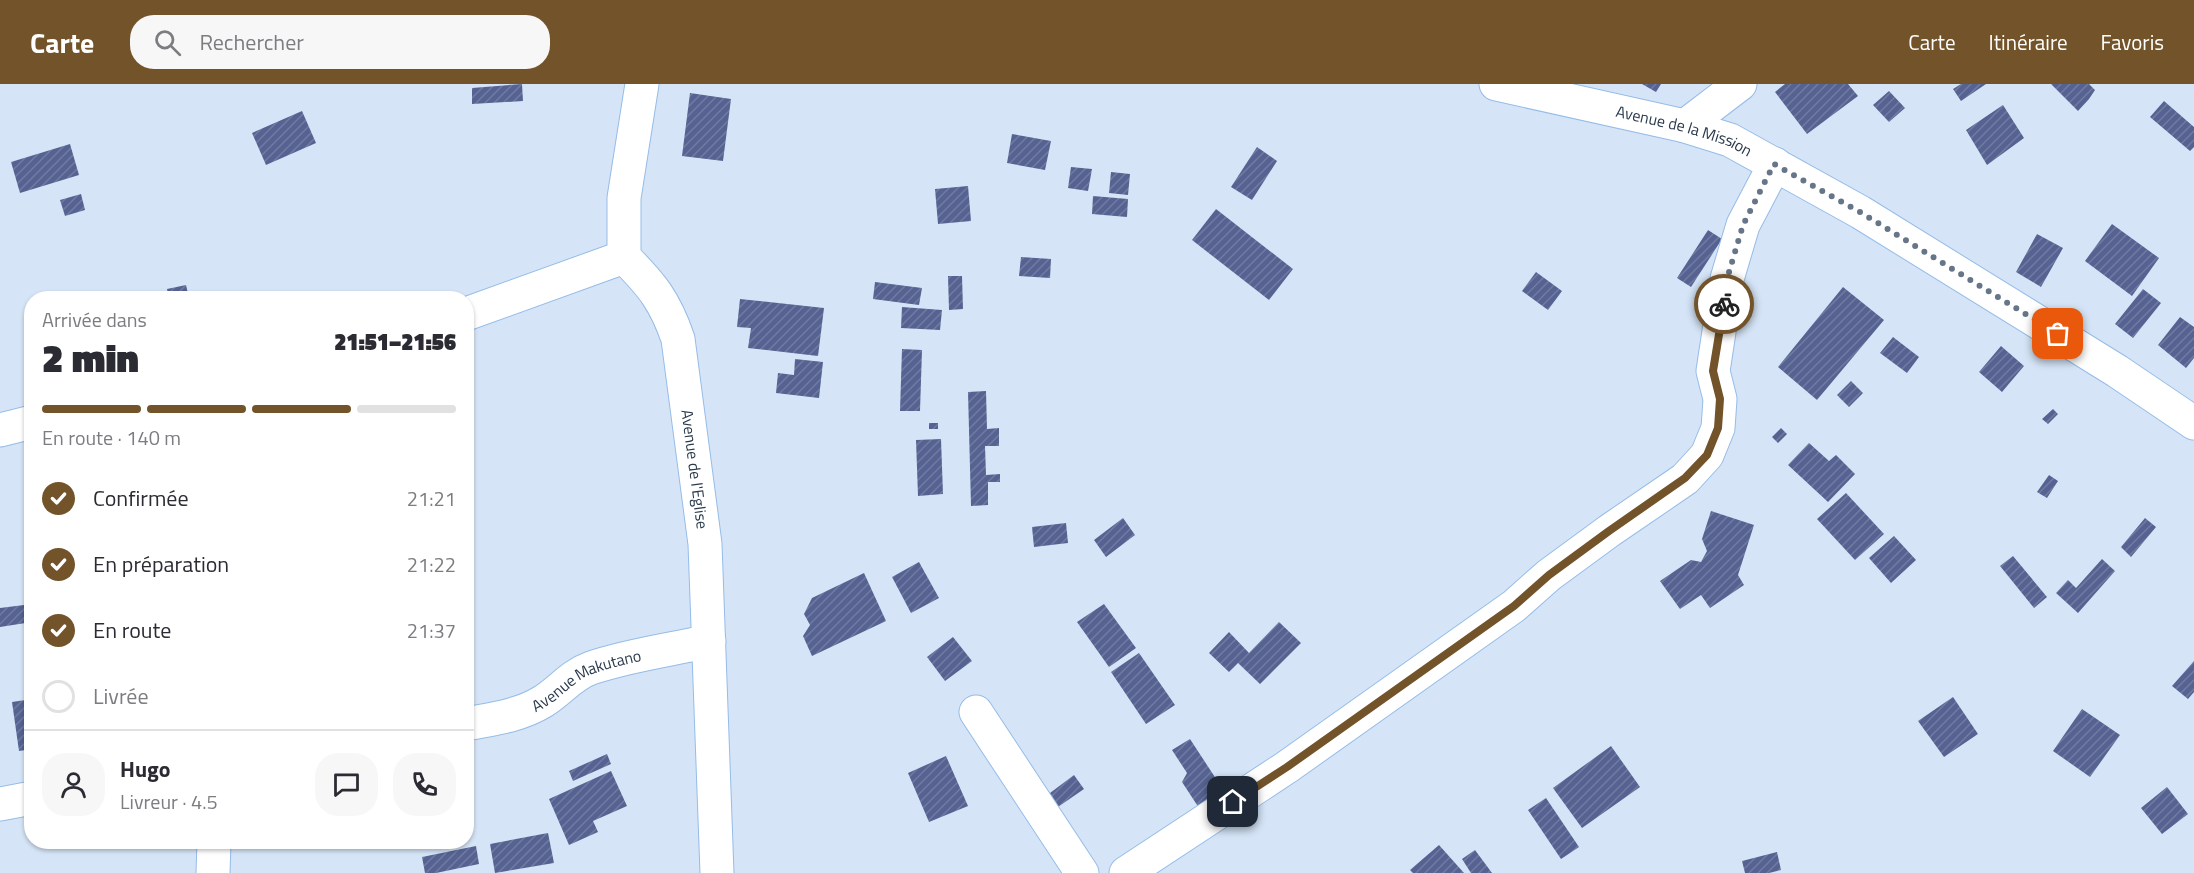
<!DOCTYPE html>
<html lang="fr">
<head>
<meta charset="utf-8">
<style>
	:root { --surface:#fff; --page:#f7f7f7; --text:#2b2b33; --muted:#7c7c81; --line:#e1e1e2; --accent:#735329 }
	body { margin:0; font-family:"Titillium Web",sans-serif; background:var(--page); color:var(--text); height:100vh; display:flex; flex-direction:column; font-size:22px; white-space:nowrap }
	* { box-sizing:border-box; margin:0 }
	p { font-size:20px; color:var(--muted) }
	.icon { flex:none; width:33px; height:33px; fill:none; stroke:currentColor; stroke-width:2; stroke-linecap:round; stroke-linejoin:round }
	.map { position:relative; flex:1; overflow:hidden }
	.details { position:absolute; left:24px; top:207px; width:450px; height:558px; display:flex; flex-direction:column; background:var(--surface); border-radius:24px; box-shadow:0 2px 4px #0004 }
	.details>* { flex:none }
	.pin { position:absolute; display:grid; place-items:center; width:51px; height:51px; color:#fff; margin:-26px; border-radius:12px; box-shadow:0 3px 9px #0006 }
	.courier { position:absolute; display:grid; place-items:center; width:60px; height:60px; margin:-30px; border:4px solid #735329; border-radius:50%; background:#fff; color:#222; box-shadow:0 2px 8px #0007 }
	.summary em { font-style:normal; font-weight:800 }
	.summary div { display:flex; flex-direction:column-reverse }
	.summary { display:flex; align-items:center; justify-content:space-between; height:102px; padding:0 18px }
	h1 { font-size:39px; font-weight:800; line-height:45px }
	.bar { display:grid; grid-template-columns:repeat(4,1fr); gap:9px 6px; align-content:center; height:72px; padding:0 18px }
	.bar i { height:8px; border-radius:4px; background:var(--line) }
	.bar .current { background:var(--accent) }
	.bar p { grid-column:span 4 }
	.line { display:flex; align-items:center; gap:15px; padding:0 18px; border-top:2px solid var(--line) }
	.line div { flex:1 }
	.round { display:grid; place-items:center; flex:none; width:63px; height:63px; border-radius:24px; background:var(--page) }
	ol { padding:0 18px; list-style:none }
	li { display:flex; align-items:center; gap:18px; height:66px }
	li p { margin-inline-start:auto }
	li .icon { padding:6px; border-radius:50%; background:var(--accent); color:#fff; stroke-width:4 }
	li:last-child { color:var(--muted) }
	li i { width:33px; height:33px; border:3px solid var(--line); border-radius:50% }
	header { display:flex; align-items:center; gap:36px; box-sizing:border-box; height:84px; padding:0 30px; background:var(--accent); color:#fff }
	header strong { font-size:28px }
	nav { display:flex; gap:33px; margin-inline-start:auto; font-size:21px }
	.search { width:420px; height:54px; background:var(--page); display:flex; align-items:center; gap:15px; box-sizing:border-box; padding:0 21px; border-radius:24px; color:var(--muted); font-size:22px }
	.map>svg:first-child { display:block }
	.building { fill:url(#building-hatch) }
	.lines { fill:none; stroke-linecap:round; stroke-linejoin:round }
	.minor-casing { stroke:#95bce8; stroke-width:35 }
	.minor { stroke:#fff; stroke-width:33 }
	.done { stroke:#667688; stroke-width:6; stroke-dasharray:0 10.8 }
	.route { stroke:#735329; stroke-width:8 }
	.labels { text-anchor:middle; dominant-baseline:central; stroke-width:6; stroke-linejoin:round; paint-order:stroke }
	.street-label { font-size:16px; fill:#2a3a4c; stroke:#fff }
</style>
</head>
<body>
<header>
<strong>Carte</strong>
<div class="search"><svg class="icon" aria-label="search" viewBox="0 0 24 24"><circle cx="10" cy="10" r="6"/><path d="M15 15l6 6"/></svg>Rechercher</div>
<nav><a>Carte</a><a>Itinéraire</a><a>Favoris</a></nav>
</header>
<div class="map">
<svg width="2194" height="789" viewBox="0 0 2194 789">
	<defs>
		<pattern id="building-hatch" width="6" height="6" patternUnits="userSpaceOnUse" patternTransform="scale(1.5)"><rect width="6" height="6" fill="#566392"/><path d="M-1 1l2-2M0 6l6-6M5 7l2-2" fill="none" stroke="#707ba0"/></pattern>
	</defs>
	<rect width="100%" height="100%" fill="#d5e5f7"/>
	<!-- building -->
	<path class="building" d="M522,0L523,17L472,20V4Z
		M1642,0H1661L1656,8Z
		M1785,0H1848L1858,12L1807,50L1775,8Z
		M1961,0H1986L1961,17L1953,5Z
		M2051,0H2089L2095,6L2089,15L2078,27Z
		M1889,7L1905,24L1889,38L1873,21Z
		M690,9L731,15L723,77L682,72Z
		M2164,17L2194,43V63L2190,67L2150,33Z
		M2003,21L2024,54L1987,81L1966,46Z
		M302,27L316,59L266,81L252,49Z
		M1012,50L1051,57L1045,86L1007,79Z
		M70,60L79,91L20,109L11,78Z
		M1257,63L1277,77L1252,116L1231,103Z
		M1071,83L1092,85L1088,107L1068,104Z
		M1111,88L1130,90L1128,111L1109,109Z
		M968,102L971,137L938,140L935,105Z
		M81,110L85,126L65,132L60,116Z
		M1093,112L1128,115L1127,133L1092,130Z
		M1216,125L1293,185L1269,216L1192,156Z
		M2112,140L2159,174L2132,212L2085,177Z
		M1708,146L1722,155L1691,203L1677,194Z
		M2037,150L2063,164L2041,203L2016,188Z
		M1021,173L1051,175L1050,194L1019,192Z
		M1536,188L1562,207L1548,226L1522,207Z
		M948,192H962L963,225L949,226Z
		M875,198L922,204L919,221L873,215Z
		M186,201L189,214H169L167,205Z
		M1843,203L1884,236L1817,316L1778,283Z
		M2143,205L2161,219L2133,254L2115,240Z
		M740,215L824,224L818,272L748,264L751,244L737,243Z
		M902,223L942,226L940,246L901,244Z
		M2180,233L2194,243V274L2186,284L2158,261Z
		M1893,253L1919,273L1907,289L1880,269Z
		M2001,262L2024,282L2002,308L1979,288Z
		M902,265L922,266L920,327H900Z
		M795,275L823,278L819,314L776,309L778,289L794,291Z
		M1851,297L1863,309L1849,323L1837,311Z
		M986,307L987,345L999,344V362H985L986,391L1000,390V398H988V421L971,422L968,308Z
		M2053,325L2058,330L2048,340L2042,335Z
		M929,339H938V345H929Z
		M1781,344L1787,350L1778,359L1772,353Z
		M941,355L943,410L918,412L916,356Z
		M1809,359L1829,377L1836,371L1855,390L1828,418L1788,381Z
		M2049,391L2058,397L2047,414L2037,408Z
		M1846,409L1884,450L1855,476L1817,435Z
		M1711,427L1754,441L1738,491L1744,501L1710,524L1701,511L1680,525L1660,497L1691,476L1701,478L1707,467L1702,455Z
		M1123,434L1135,451L1106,473L1094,456Z
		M2145,434L2156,443L2131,473L2121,463Z
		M1066,439L1068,459L1034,463L1032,443Z
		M1894,452L1916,476L1891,499L1869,474Z
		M2013,472L2047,513L2034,524L2000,482Z
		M2102,475L2115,487L2078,529L2056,509L2068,496L2076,504Z
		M919,478L939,514L911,529L892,493Z
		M864,489L886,537L812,572L803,552L810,541L804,530L812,514Z
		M32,520V538L0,543V524Z
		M1104,520L1136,564L1109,583L1077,538Z
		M1279,538L1301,559L1260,600L1238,579L1229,588L1209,569L1229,548L1249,569Z
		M953,553L972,577L945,597L927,573Z
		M1139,569L1175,621L1146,640L1111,588Z
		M2194,577V608L2188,615L2172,602Z
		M1953,613L1978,650L1944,673L1918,637Z
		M32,615V665L19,667L12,618Z
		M2082,625L2120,651L2090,693L2053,667Z
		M1190,655L1224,707L1199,724L1182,698L1187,689L1172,666Z
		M1611,662L1640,703L1582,744L1553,704Z
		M607,670L611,680L573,697L569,687Z
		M946,672L968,722L929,738L908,689Z
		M611,687L627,722L593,737L598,748L569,761L549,715Z
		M1074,691L1084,705L1055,725L1046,712Z
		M2167,703L2188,730L2162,750L2141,724Z
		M1546,714L1579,763L1561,775L1528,726Z
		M548,749L554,779L495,789L490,760Z
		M1439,761L1464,789H1413L1410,786Z
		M476,762L479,780L436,789H425L422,773Z
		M1475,766L1492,789H1471L1462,775Z
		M1777,768L1781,786L1769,789H1745L1742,777Z"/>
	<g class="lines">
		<defs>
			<g id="minor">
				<path id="s1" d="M642,0L624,114V173C652,201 665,217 678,255L705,460L717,789"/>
				<path id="s2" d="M1496,0L1685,42L1730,56L1860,128L2117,287L2194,339"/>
				<path d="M1685,42L1740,0"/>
				<path d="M466,230L624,173"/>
				<path d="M0,346L32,338"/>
				<path d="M976,628L1082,789"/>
				<path id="s3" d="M466,640C492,635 519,632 542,618C559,608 571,591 591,584C629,571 670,566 709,557"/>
				<path d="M0,720L32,714"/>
				<path d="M213,789L214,758"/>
				<path d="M1126,789L1287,683L1514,522L1549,491L1609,447L1685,395L1707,371L1718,344L1720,315L1713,287L1727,195L1743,141L1775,80"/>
			</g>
		</defs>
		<!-- minor casing -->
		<use href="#minor" class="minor-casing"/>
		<!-- minor -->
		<use href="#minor" class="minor"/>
	</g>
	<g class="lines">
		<!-- done -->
		<path class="done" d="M1724,220L1727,195L1743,141L1774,80L1860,128L2058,250"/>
		<!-- route -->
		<path class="route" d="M1233,718L1287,683L1514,522L1549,491L1609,447L1685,394L1707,371L1718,344L1720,315L1713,287L1724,220"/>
	</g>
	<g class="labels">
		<!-- street labels -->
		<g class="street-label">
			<text stroke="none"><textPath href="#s2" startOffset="194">Avenue de la Mission</textPath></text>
			<text stroke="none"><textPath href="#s1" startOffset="405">Avenue de l'Eglise</textPath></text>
			<text stroke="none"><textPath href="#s3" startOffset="130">Avenue Makutano</textPath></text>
		</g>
	</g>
</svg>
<div class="pin" style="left:2058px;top:250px;background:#ea580c"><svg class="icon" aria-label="bag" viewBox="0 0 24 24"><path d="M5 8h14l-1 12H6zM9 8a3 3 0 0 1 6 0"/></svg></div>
<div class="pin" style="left:1233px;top:718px;background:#1f2937"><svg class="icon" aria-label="home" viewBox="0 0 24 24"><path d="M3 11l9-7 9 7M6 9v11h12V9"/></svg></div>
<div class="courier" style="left:1724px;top:220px"><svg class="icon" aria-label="bike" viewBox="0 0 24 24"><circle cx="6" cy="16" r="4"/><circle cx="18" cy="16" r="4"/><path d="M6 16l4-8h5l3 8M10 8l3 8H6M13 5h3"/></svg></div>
<section class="details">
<div class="summary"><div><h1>2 min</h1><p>Arrivée dans</p></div><em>21:51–21:56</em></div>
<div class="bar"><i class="current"></i><i class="current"></i><i class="current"></i><i></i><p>En route · 140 m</p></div>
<ol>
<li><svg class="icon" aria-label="check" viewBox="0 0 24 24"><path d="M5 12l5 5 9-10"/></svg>Confirmée<p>21:21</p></li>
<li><svg class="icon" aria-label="check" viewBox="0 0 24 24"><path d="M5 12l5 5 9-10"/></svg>En préparation<p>21:22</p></li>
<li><svg class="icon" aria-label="check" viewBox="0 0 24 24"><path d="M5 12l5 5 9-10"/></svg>En route<p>21:37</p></li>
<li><i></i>Livrée</li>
</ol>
<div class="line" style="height:108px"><a class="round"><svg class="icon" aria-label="person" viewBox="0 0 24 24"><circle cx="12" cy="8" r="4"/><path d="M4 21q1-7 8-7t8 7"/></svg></a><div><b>Hugo</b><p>Livreur · 4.5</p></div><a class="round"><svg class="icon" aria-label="chat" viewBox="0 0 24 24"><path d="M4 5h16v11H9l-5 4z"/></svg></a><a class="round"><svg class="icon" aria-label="phone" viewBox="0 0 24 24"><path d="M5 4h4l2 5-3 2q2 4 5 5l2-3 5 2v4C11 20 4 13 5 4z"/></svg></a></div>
</section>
</div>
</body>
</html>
